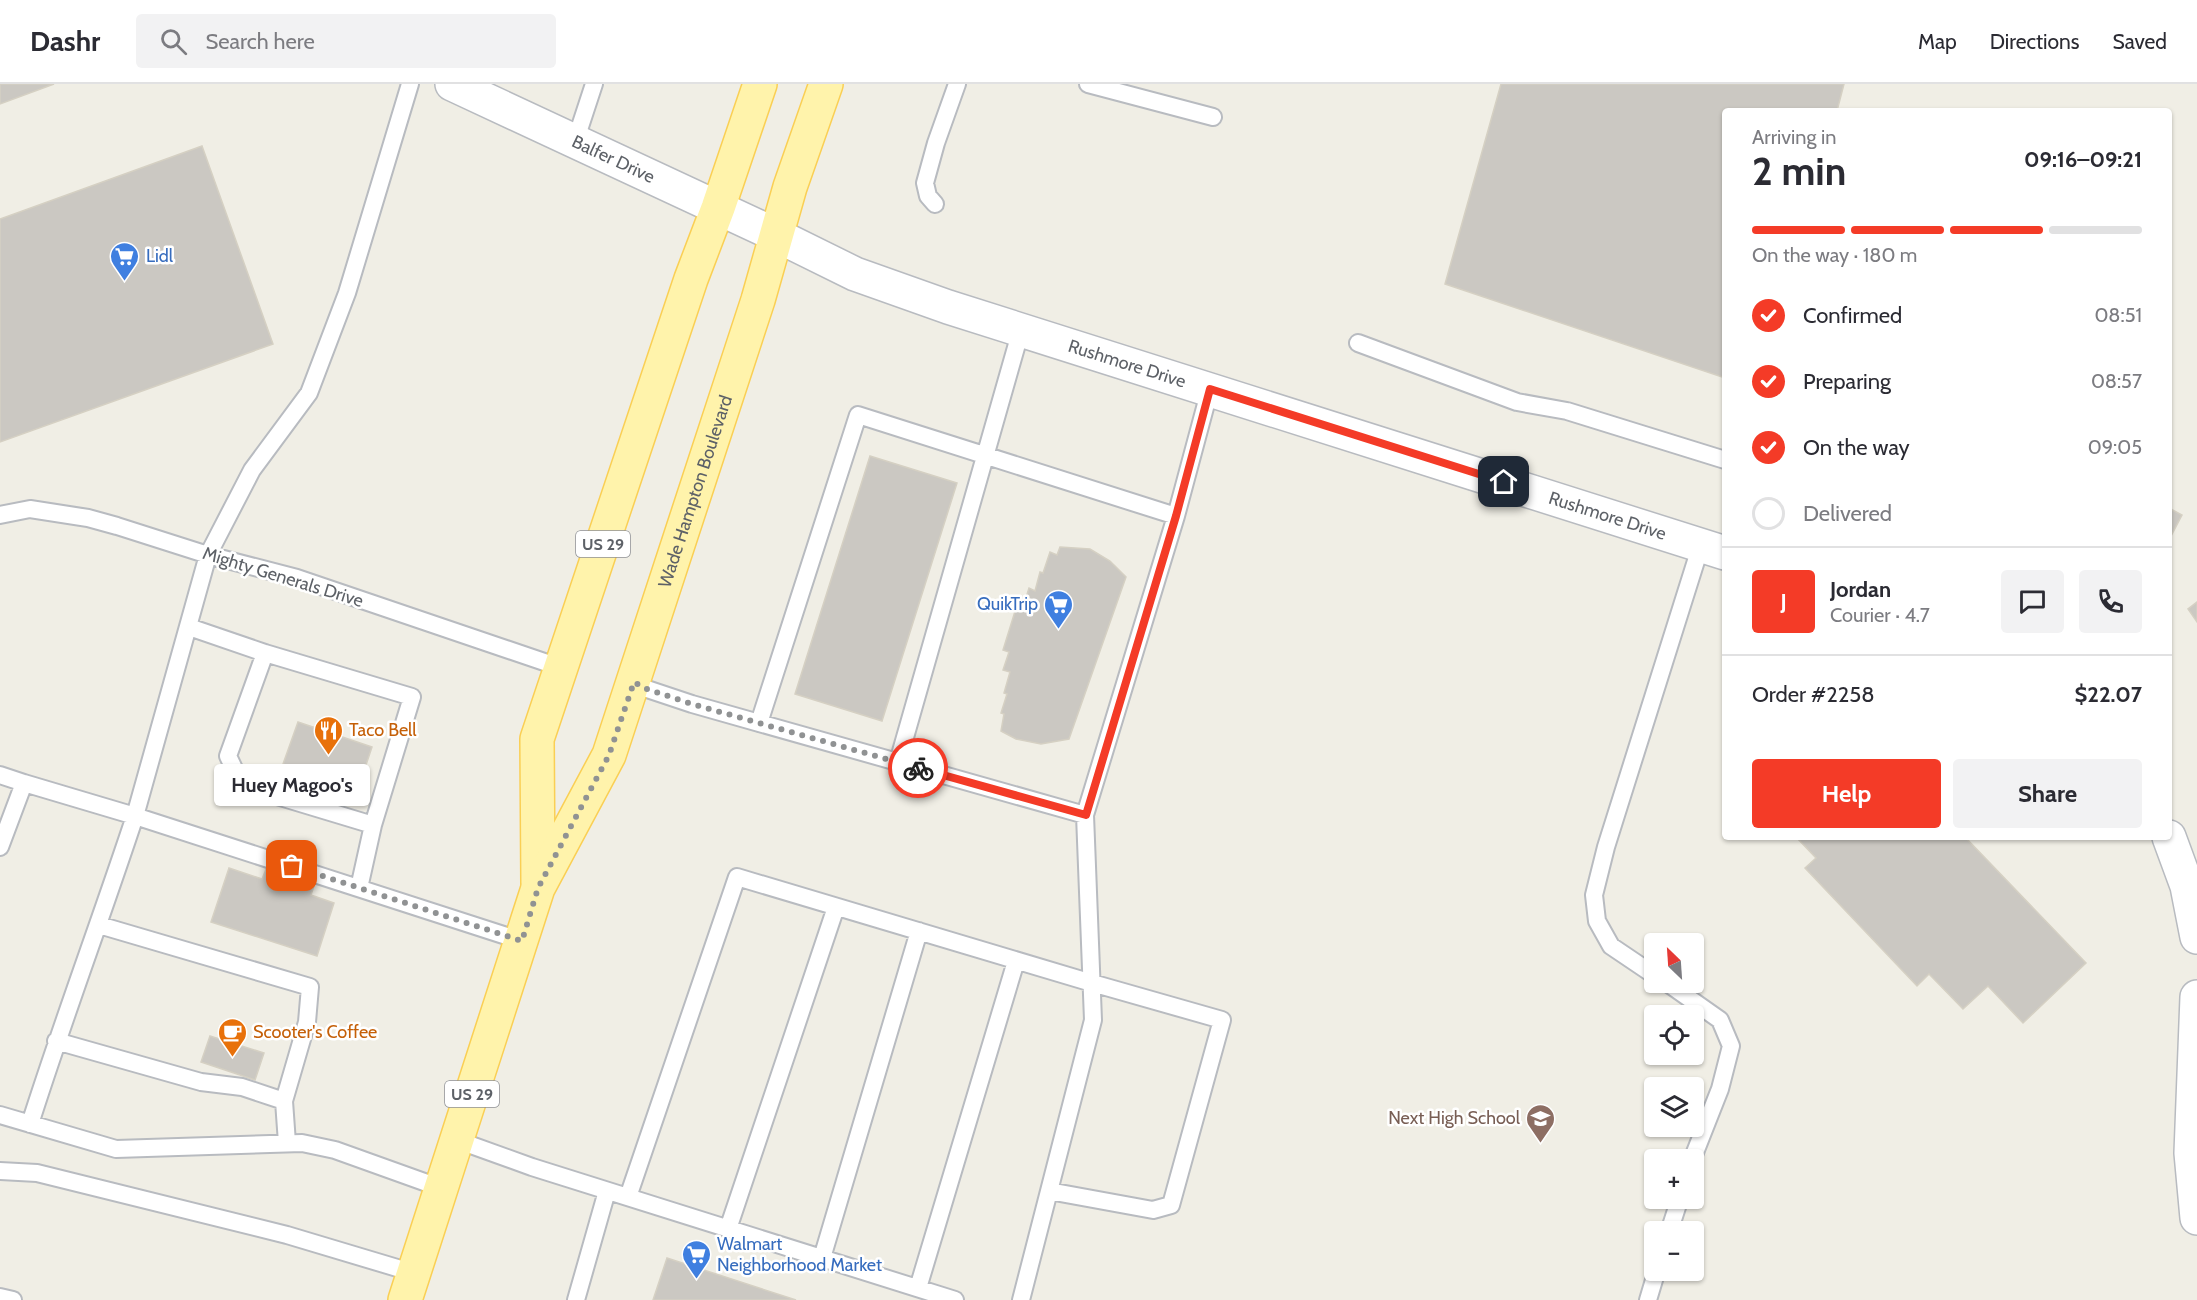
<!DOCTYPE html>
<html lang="en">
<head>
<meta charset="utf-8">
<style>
	:root { --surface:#fff; --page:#f2f2f3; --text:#2b2b33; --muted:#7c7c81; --line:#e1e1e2; --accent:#f43b27 }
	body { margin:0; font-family:Cabin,sans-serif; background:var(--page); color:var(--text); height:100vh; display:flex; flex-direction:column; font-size:22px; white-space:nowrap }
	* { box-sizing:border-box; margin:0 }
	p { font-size:20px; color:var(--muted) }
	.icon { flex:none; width:33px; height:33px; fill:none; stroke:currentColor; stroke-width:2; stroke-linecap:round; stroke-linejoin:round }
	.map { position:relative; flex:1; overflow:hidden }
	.side { position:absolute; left:1722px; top:24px; width:450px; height:732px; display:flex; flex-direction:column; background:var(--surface); border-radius:6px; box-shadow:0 2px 4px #0004 }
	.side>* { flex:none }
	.needle { width:39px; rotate:335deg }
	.tools { position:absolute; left:1644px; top:849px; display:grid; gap:12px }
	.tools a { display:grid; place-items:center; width:60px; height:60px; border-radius:6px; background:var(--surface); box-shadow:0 2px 4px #0004; font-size:30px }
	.pin { position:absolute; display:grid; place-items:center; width:51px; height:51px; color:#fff; margin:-26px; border-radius:12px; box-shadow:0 3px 9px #0006 }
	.courier { position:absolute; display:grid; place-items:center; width:60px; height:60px; margin:-30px; border:4px solid #f43b27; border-radius:50%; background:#fff; color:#222; box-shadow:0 2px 8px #0007 }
	.bubble { position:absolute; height:42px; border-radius:6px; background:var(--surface); box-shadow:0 2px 4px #0004; font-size:20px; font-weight:800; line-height:42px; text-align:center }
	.headline em { font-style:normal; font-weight:800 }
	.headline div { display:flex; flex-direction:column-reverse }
	.headline { display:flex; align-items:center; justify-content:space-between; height:102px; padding:0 30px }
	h1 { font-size:39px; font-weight:800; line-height:45px }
	.bar { display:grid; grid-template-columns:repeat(4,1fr); gap:9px 6px; align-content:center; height:72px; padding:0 30px }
	.bar i { height:8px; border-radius:4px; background:var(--line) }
	.bar .current { background:var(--accent) }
	.bar p { grid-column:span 4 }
	.line { display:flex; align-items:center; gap:15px; padding:0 30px; border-top:2px solid var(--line) }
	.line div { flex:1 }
	.round { display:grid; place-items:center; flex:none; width:63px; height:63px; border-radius:6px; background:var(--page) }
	ol { padding:0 30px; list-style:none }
	li { display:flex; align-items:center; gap:18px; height:66px }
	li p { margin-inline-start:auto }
	li .icon { padding:6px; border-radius:50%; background:var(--accent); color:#fff; stroke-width:4 }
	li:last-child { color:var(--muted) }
	li i { width:33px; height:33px; border:3px solid var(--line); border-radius:50% }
	.action { display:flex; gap:12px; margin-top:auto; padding:12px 30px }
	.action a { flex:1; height:69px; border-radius:6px; background:var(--accent); color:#fff; font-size:24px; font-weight:800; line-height:69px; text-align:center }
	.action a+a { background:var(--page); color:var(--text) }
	header { display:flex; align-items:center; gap:36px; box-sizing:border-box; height:84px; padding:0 30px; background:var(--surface); border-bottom:2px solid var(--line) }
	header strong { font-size:28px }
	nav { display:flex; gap:33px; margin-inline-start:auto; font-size:21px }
	.search { width:420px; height:54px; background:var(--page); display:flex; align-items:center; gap:15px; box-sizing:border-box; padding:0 21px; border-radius:6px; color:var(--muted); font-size:22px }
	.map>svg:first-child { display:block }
	.building { fill:#cbc8c2; stroke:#d5d0c3; stroke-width:1.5 }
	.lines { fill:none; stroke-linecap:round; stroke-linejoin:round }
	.service-casing { stroke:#b8bbc0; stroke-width:20 }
	.minor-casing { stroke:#b8bbc0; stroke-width:36 }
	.primary-casing { stroke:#facf54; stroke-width:36 }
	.service { stroke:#fff; stroke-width:16 }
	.minor { stroke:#fff; stroke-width:33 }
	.primary { stroke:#fff3ab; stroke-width:33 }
	.done { stroke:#909293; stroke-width:6; stroke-dasharray:0 10.8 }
	.route { stroke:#f43b27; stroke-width:8 }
	.labels { text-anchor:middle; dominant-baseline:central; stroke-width:5; stroke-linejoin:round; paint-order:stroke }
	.shield { fill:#fff; stroke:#8e9095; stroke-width:1.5 }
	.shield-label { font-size:16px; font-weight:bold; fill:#5d6167 }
	.street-label { font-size:18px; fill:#5d6167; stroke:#fff }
	.shop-label { font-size:18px; fill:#366cbe; stroke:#fff; text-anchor:start }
	.food-label { font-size:18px; fill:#c56008; stroke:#fff; text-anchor:start }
	.education-label { font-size:18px; fill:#785e54; stroke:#fff; text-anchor:end }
</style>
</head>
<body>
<header>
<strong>Dashr</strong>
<div class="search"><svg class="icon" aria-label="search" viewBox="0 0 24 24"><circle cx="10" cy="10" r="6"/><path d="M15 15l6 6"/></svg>Search here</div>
<nav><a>Map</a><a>Directions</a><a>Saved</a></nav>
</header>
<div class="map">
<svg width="2197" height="1216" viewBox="0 0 2197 1216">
	<rect width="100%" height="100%" fill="#f0eee5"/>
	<!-- building -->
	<path class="building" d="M0,0H54L0,20Z
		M1501,0H1844L1837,27H1725V294L1445,200Z
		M202,62L273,260L0,358V135Z
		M870,372L957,399L882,637L795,610Z
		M2169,424L2182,431L2169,456Z
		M1060,463L1090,465L1110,477L1126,493L1069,655L1041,660L1016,655L1001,647L1004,630L1001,629L1007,610L1004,609L1010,588L1003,586L1009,568L1003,566L1017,521L1023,523L1029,504L1035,507L1040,488L1043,489L1050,468L1057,471Z
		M2197,518V538L2188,525Z
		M298,638L372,663L358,705L283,680Z
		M1796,753H1965L2086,879L2023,939L1988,902L1963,925L1929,890L1917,902L1805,784L1816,774Z
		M267,783L315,799L311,811L334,819L317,872L211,838L229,784L262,795Z
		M210,952L264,969L255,996L201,978Z
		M667,1174L796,1216H653Z"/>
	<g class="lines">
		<defs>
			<path id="service" d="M1088,0L1213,33
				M575,58L594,0
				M935,120L928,112L925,99L936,59L957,0
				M1358,259L1517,318L1567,327L1725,376
				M0,431L30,425L88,434L117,442L208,471L297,494L562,584
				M189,543L265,569L412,613L373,741L359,804
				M265,569L228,672L237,691L257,706L373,741
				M634,598L644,604L692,620L1085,731L1093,936L1021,1216
				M759,639L858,331L1176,432
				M898,678L1021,246
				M0,691L24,699L0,763
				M24,699L135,732L208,471L252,386L309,309L347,209L410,0
				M1085,731L1176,432L1210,305
				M99,841L310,903L307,938L284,1017L287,1059
				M1654,891L1611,862L1597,837L1594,811L1606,763L1701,461
				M1666,898L1720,936L1731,962L1720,1005L1692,1076
				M56,957L201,998L242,1003L284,1017
				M0,1031L116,1065L302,1059L335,1066L441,1104
				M30,1040C63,936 101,835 135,732L522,857
				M457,1056L532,1083L955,1216
				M0,1087L37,1089L287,1151L414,1189
				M628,1113L737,793L1092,899L1222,936L1171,1121L1153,1126L1049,1107
				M728,1145L836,823
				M1669,1148L1680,1114
				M822,1174L919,847
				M918,1204L1016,877
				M0,1213L13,1216
				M576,1216L607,1107
				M1648,1216L1657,1186"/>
			<g id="minor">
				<path id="s1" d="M452,0L776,151L855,190L948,223L1725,469"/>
				<path d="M2169,753L2187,802L2197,853"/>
				<path d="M2197,913L2191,1069L2197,1134"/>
			</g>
			<g id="primary">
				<path d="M538,799L537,655L691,195L718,124L760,0"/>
				<path id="s2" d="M405,1216L538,804L609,671L758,216L790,103L826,0"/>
			</g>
		</defs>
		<!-- service casing -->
		<use href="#service" class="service-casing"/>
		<!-- minor casing -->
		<use href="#minor" class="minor-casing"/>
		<!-- primary casing -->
		<use href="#primary" class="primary-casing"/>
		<!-- service -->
		<use href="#service" class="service"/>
		<!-- minor -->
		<use href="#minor" class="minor"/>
		<!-- primary -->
		<use href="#primary" class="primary"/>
	</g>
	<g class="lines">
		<!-- done -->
		<path class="done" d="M292,782L522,857L538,804L609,671L634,598L644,604L692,620L918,684"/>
		<!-- route -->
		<path class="route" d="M918,684L1086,731L1176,432L1210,305L1504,398"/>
	</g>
	<!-- icons -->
	<defs>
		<symbol id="supermarket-pin" viewBox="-11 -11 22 30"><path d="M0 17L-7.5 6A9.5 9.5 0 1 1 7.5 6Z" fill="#3f7fe0" stroke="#fff"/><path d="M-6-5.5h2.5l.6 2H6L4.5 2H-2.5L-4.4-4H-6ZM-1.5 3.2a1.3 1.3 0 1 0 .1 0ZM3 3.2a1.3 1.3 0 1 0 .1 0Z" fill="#fff"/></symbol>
		<symbol id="restaurant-pin" viewBox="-11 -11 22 30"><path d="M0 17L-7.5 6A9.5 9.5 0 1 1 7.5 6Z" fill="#e8710a" stroke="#fff"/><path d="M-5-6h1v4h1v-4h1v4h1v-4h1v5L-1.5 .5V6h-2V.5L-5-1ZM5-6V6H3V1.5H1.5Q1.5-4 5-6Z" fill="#fff"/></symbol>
		<symbol id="cafe-pin" viewBox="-11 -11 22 30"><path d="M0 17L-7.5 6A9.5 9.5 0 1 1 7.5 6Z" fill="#e8710a" stroke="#fff"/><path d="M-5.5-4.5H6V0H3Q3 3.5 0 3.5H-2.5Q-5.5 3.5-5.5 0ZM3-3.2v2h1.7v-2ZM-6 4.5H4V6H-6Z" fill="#fff"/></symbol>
		<symbol id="school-pin" viewBox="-11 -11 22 30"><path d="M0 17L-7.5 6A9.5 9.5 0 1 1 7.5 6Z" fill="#8d6e63" stroke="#fff"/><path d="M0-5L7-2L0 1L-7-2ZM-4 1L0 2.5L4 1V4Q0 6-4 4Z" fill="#fff"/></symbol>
	</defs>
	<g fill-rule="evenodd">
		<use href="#supermarket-pin" x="108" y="156" width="33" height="45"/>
		<use href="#supermarket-pin" x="1042" y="504" width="33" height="45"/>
		<use href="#restaurant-pin" x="312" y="630" width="33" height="45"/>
		<use href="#cafe-pin" x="216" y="932" width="33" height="45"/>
		<use href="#school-pin" x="1524" y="1018" width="33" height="45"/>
		<use href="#supermarket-pin" x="680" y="1154" width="33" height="45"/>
	</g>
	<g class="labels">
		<!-- shield labels -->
		<g class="shield">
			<rect x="576" y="447" width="54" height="26" rx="4.5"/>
			<rect x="445" y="997" width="54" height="26" rx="4.5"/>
		</g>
		<g class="shield-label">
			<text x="603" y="460">US 29</text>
			<text x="472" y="1010">US 29</text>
		</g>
		<!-- street labels -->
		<g class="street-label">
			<text stroke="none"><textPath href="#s1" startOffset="178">Balfer Drive</textPath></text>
			<text stroke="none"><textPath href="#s1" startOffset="732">Rushmore Drive</textPath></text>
			<text stroke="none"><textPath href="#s2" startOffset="861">Wade Hampton Boulevard</textPath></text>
			<text stroke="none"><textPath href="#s1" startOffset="1236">Rushmore Drive</textPath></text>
			<text transform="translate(283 493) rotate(17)">Mighty Generals Drive</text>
		</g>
		<!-- shop labels -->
		<g class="shop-label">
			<text x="146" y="172">Lidl</text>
			<text x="1038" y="520" text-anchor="end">QuikTrip</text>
			<text x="717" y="1160">Walmart<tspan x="717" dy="21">Neighborhood Market</tspan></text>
		</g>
		<!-- food labels -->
		<g class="food-label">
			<text x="349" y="646">Taco Bell</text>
			<text x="253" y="948">Scooter's Coffee</text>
		</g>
		<!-- education labels -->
		<g class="education-label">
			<text x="1520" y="1034">Next High School</text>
		</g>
	</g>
</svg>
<div class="tools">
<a><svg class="needle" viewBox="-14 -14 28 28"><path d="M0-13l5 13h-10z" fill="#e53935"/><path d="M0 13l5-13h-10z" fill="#7c7c81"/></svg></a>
<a><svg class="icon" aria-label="locate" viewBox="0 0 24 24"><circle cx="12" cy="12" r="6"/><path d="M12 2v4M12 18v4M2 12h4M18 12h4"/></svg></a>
<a><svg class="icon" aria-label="layers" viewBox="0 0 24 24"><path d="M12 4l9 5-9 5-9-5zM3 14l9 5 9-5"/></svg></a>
<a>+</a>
<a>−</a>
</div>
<div class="pin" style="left:292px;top:782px;background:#ea580c"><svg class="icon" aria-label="bag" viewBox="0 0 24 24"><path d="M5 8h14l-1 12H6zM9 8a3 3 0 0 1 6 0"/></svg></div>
<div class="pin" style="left:1504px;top:398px;background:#1f2937"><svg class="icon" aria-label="home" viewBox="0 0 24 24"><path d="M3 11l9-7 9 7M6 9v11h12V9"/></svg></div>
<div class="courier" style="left:918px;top:684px"><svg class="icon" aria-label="bike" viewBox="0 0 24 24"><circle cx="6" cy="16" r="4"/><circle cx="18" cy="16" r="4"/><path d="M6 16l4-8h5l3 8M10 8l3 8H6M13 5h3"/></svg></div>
<div class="bubble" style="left:214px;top:680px;width:156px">Huey Magoo's</div>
<section class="side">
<div class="headline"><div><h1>2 min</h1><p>Arriving in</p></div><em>09:16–09:21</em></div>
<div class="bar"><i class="current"></i><i class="current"></i><i class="current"></i><i></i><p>On the way · 180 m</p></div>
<ol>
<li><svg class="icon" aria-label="check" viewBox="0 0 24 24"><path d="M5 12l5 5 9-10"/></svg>Confirmed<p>08:51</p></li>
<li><svg class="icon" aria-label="check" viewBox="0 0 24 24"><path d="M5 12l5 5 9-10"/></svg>Preparing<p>08:57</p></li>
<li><svg class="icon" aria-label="check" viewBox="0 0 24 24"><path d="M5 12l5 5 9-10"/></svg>On the way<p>09:05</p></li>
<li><i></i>Delivered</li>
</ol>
<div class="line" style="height:108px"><b class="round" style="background:var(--accent);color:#fff">J</b><div><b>Jordan</b><p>Courier · 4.7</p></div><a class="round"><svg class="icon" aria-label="chat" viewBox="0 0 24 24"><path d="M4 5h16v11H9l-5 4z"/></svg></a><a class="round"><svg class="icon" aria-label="phone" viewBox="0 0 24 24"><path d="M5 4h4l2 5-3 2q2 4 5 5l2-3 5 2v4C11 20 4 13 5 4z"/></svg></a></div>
<div class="line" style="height:78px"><div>Order #2258</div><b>$22.07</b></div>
<div class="action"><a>Help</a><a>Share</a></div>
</section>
</div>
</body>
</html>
